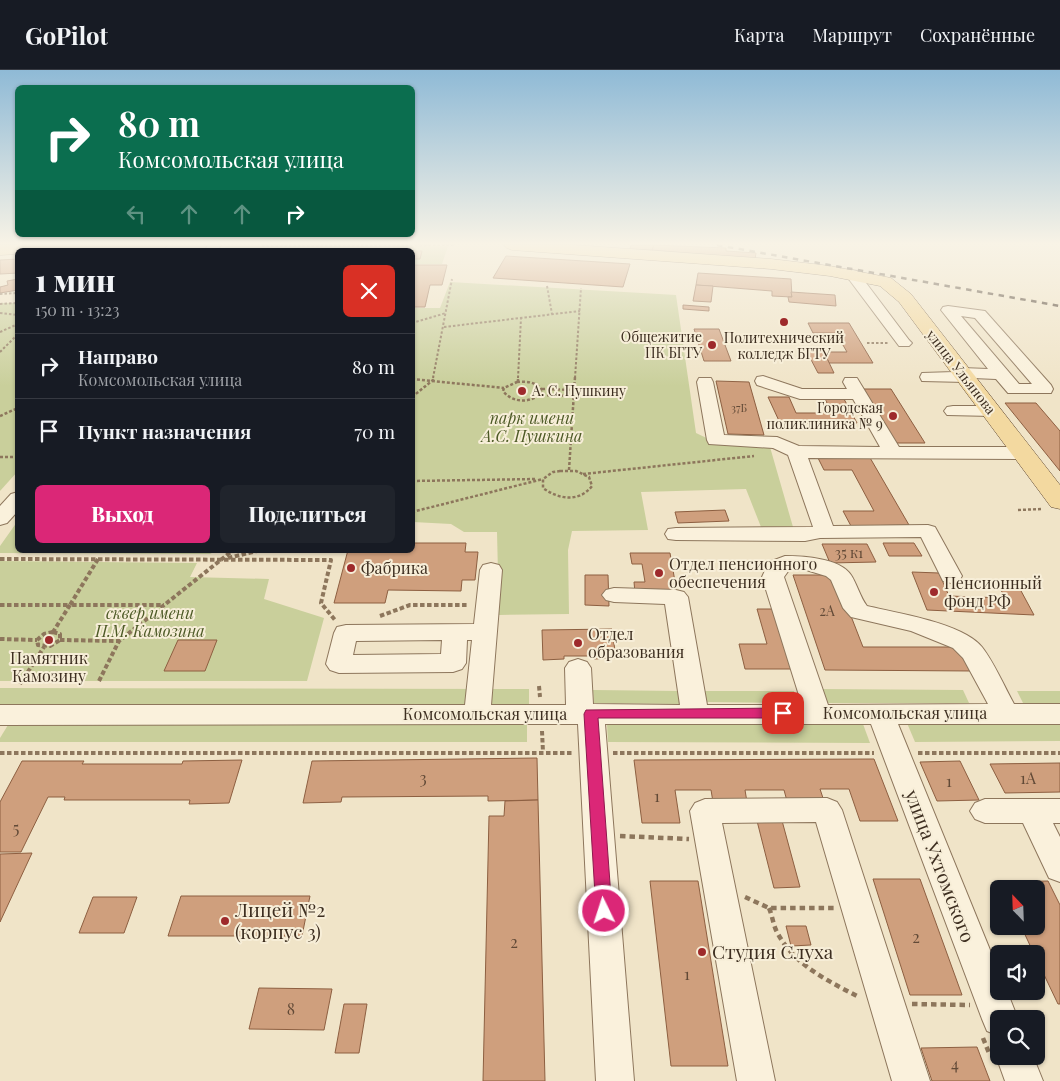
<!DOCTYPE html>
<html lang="ru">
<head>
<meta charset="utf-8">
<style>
  :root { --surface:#171b24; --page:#20242c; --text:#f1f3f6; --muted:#9ea1a6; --line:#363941; --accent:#db2777 }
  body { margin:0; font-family:"Playfair Display",serif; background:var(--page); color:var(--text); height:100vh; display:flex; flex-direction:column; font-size:19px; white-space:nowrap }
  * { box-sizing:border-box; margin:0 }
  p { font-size:16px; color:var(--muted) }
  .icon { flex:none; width:28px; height:28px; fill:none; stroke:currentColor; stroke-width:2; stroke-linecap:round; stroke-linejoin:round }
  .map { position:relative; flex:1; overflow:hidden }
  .panel { position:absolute; left:15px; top:178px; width:400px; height:305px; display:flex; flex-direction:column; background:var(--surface); border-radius:8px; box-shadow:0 1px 4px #0004 }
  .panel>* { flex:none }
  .guide { position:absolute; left:15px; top:15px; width:400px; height:152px; border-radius:8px; box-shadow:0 1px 4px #0004; background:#0b6e4f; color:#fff; overflow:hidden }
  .needle { width:32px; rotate:337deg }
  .buttons { position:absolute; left:990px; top:810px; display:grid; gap:10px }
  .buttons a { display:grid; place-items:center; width:55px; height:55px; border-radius:8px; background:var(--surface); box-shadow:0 1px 4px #0004; font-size:25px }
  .pin { position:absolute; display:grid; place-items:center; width:42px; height:42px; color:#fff; margin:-21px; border-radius:10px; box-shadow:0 2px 8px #0006 }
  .me { position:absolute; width:55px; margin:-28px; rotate:356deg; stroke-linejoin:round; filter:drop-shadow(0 0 4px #0008) }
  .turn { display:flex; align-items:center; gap:18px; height:105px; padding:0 20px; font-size:22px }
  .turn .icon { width:65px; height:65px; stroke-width:2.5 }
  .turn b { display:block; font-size:35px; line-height:42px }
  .lanes { display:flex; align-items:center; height:48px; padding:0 20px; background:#0003; justify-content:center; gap:25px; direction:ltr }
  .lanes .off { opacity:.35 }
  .round { display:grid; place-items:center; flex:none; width:52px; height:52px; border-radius:8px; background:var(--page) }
  .summary { display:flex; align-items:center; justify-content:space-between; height:85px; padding:0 20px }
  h1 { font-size:30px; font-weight:800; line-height:38px }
  .action { display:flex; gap:10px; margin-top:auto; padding:10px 20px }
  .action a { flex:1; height:58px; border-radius:8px; background:var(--accent); color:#fff; font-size:20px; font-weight:800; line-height:58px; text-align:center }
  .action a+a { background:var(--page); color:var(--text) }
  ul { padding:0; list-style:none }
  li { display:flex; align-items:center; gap:15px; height:65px; padding:0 20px; border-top:1px solid var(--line) }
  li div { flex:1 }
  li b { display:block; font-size:19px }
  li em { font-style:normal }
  header { display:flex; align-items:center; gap:30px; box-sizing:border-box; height:70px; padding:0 25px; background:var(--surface); border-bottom:1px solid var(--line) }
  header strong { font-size:24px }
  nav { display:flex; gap:28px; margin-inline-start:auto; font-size:18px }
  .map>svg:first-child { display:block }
</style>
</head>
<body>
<header>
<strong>GoPilot</strong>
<nav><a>Карта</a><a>Маршрут</a><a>Сохранённые</a></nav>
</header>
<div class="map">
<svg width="1060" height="1011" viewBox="0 0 1060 1011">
  <rect width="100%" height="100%" fill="#f0e4c8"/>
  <g fill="#c9cf9b">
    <path d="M324 175 377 177 376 180H223L226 176Z"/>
    <path d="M395 175 448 176 442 194H413L412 180H392Z"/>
    <path d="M450 212 676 225 696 363 717 373 770 377 793 457H761L746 419 641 422 648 460 572 461 568 480 569 544 499 545 497 462H464L451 454 413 452V238H440Z"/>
    <path d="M0 233H17L18 401 0 421Z"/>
    <path d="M17 452 18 480H217L210 484 0 483V476Z"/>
    <path d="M0 491 197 493 190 507 269 509 264 529 324 548 307 611H0Z"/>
    <path d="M0 618 529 619V635H0Z"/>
    <path d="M819 619 963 620 969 633H824Z"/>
    <path d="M593 620 678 621 680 634 594 633Z"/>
    <path d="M703 621H794L797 633 705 632Z"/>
    <path d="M1017 621H1060V633H1023Z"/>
    <path d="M1060 652V671L915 672 907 653Z"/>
    <path d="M607 654H863L870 673 608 672Z"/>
    <path d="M8 655H527V672H0V668Z"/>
  </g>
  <g fill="#cf9f7d" stroke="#8d5f41">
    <path d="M631 175H654L652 180 630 179Z"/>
    <path d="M654 175 726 178V181L756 183 755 189 652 180Z"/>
    <path d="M412 181H422L420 189H412Z"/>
    <path d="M506 186 630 194 623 217 493 208Z"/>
    <path d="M18 189V203L0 204V190Z"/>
    <path d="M412 195H447L442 215H430L425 237H412Z"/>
    <path d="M698 203 791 209 792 227 772 226V221L696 215Z"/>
    <path d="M18 209V220L0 223V217L8 215 7 211Z"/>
    <path d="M696 215 713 216 711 232 693 231Z"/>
    <path d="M791 222 835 225 836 236 789 232 788 227H792Z"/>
    <path d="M683 235 709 237V241L683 239Z"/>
    <path d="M808 253H849L873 293H829L824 282H847L836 263H813Z"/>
    <path d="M694 259H719L731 291H704Z"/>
    <path d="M807 282H824L834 303H818Z"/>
    <path d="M716 311 749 312 764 365 728 364Z"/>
    <path d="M863 319H891L925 373H895Z"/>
    <path d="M768 327H789L796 343H832L825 329H844L857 353H780Z"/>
    <path d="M1005 333H1036L1060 361V401Z"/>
    <path d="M817 386H869L909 455 851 456 843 441H874L852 400H824Z"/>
    <path d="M725 440 729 451 678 453 675 442Z"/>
    <path d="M412 473H466L465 482H478L475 510H462L461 521 388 520 385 533H334L348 480H412Z"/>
    <path d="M883 473H914L922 486H889Z"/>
    <path d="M822 474H867L876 492 830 493Z"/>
    <path d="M630 483H670L677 523H635L634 512H645L642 494H632Z"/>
    <path d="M912 502 939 503 949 526 1005 528 1000 518 1020 519 1034 545 927 540Z"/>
    <path d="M585 505H608L609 536 585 535Z"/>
    <path d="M793 505H835L863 577H961L973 601 825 600Z"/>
    <path d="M757 539H775L800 599H745L739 574H767Z"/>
    <path d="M612 559 616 588 594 589V586H564V589L543 590 542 560Z"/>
    <path d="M178 570H217L205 601H164Z"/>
    <path d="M537 688 538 730 488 731V726L342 727 341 732 303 733 312 691Z"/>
    <path d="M874 689 898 751H860L849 719H820L824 731H787L784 720H745L747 732H713L711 720H675L680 753H642L634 690Z"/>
    <path d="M242 690 229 733 189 734 190 730H64L65 727H48L21 782H0V732L22 691H84L82 694H182L183 691Z"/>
    <path d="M960 691 979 730 937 731 920 692Z"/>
    <path d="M1060 693V722L1005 723 990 694Z"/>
    <path d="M538 730 545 1011H483L489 746H504L505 731Z"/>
    <path d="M756 747H781L800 817 774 818Z"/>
    <path d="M32 783 0 852V784Z"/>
    <path d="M873 809H920L962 925H910Z"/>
    <path d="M650 811H698L728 996H671Z"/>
    <path d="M1048 811 1060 835V934H1058L1036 888V884H1034L1021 856H1036V819H1004L1001 812Z"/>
    <path d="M181 826H310L302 866H168Z"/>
    <path d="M93 827H137L124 863H79Z"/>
    <path d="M786 856H806L811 875 791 876Z"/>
    <path d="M259 918 332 919 324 960 249 959Z"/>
    <path d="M344 934H367L359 983H335Z"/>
    <path d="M977 977 990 1011H932L921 978Z"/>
  </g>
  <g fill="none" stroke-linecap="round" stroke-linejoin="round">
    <g stroke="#8d765c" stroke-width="2">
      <g id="minor">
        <path d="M208 175H221L218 180H205Z"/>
        <path d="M852 200 857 201 909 270 912 273 909 276H899L845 204Z"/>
        <path d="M948 236 985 241 1051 315 1053 319 1051 323H1008L996 309 973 308 966 312 922 311 920 307 922 303 954 302 962 298 988 299 941 240 943 237ZM961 246 975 248 1032 314H1019Z"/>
        <path d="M763 306 802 319H847L843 312 845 308H857L899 377H1021L1028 379 1030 383 1028 387 1021 389 808 388 833 456 928 455 935 457 962 506 959 511 951 513 943 511 921 467 820 468 805 471 676 470 668 469 665 464 668 459 676 458 813 457 788 385 773 378 709 374 707 370 697 312 699 308H711L713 312 724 365 777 367 799 376 880 377 853 329H800L757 315 755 311 757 307Z"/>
        <path d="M953 336H992L998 337 1001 341 998 345 992 346 947 345 944 341 947 337Z"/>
        <path d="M18 422V441L7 453 0 455V436L11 424Z"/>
        <path d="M785 486C803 486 840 488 851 505 857 514 860 527 867 536 896 543 963 553 982 577 995 594 1004 616 1014 634H1060V654H898L999 902V921H1007L1018 949H999V966L987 961 982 949 871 654H605L634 1011H596L578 654 0 655V635H465L472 570H467L466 593 462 599 453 602 339 603 330 600 326 594 334 563 337 557 346 555 474 554 480 500 483 495 491 493 499 495 502 500 491 635H566L565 598 569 592 578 589 587 592 591 598 593 634 680 635 665 534 614 532 606 530 602 525 606 520 614 518 676 520 684 522 688 527 707 635H802L762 507 769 492ZM789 500H806L826 506 831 510 843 538 851 547 911 561 953 578 963 588 988 634 828 635 784 507ZM442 570 441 584 353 585 356 571Z"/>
        <path d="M827 728 837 732 842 740 930 1011H892L816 752 722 753 775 1011H737L690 741 695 733 705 729Z"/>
        <path d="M985 729H1060V753H1053L1060 767V812L1049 808 1023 753H985L975 749 970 741 975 733Z"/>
        <path d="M999 978V986H1033L1043 1011H1005L996 986Z"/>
      </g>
    </g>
    <g stroke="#5b4430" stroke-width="1">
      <g id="major">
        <path d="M0 175H168L165 178 160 180H18V184L0 185Z"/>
        <path d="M504 175H574L771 189 830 196 891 208 911 224 1060 415V439L1051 437 899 232 880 216 830 206 771 199 512 180 507 178Z"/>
      </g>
    </g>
    <g stroke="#8d765c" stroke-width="2" stroke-dasharray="2.5 2" stroke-linecap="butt">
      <path d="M262 176 454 175"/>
      <path d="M547 216 552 244"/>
      <path d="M0 224 18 223"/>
      <path d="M0 234 18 233"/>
      <path d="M0 243 18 245"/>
      <path d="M412 253 446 243"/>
      <path d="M444 257 580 241"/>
      <path d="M0 262 18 254"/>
      <path d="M867 273H888"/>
      <path d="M0 282 18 264"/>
      <path d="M433 308 452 209"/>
      <path d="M518 308 521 248"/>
      <path d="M575 308 581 218"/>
    </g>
    <g stroke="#8d765c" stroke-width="2.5" stroke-dasharray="3 2" stroke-linecap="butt">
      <path d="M412 309 504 318"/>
      <path d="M517 312C527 311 538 312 543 322 532 333 513 334 503 321L504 318Z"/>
      <path d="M518 312V307"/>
      <path d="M542 319 574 320"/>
      <path d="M542 325 574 326"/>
      <path d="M412 327 433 310 434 307"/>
      <path d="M0 346 18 338"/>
      <path d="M0 387H18"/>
      <path d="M569 400 575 307"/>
      <path d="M560 401H576L589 407 592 416C579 433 558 429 543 418V409L553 402Z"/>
      <path d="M583 404 754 386"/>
      <path d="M412 411 537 409"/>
      <path d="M1018 440 1042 439"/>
      <path d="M412 442 543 409"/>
      <path d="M230 482 233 480"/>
      <path d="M252 482 260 480"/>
    </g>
    <g stroke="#8d765c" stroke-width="4" stroke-dasharray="4.5 2.5" stroke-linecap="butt">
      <path d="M228 488 257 481"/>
      <path d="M0 489 331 490 321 533 335 550"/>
      <path d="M98 489 70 535H164"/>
      <path d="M0 535H70L53 562"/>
      <path d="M380 546 410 535H469"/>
      <path d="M53 562 60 564V570L50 576 38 575 37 570 44 564Z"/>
      <path d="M0 569 37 570"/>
      <path d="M60 570 119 571"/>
      <path d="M99 611 119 571 232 481"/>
      <path d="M20 614 44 577"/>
      <path d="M539 616 540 627"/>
      <path d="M542 661 543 682"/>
      <path d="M0 683H572"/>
      <path d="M613 683H874"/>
      <path d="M918 683H1060"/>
    </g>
    <g stroke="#8d765c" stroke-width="4.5" stroke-dasharray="5.5 4" stroke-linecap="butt">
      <path d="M620 766 689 769"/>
      <path d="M745 827 769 838H834"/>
      <path d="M769 838C772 845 773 853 776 860 792 894 828 911 859 927"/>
      <path d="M912 934 970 935"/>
      <path d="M983 968 989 983"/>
    </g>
    <use href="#minor" fill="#faf1dc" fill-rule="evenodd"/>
    <use href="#major" fill="#f3d9a0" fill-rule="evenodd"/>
    <path stroke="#3d2e20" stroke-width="2.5" stroke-dasharray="5.5 5.5" stroke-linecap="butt" d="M717 175 1060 236"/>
  </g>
  <linearGradient id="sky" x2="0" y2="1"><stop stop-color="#8fbad6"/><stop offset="0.55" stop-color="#f8f3e6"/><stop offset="1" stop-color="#f8f3e6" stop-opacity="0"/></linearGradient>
  <rect width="1060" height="316" fill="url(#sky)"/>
  <path fill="#db2777" stroke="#8e194d" d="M783 638 788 640 790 643 788 647 783 648H598L612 841 610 846 604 849 598 846 596 841 584 644 586 640Z"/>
  <g fill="#9e2a2b" stroke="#f7eed8" stroke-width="2">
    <circle cx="784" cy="252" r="5"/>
    <circle cx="712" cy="275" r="5"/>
    <circle cx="522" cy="321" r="5"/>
    <circle cx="893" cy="346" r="5"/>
    <circle cx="351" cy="498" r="5"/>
    <circle cx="659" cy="503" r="5"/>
    <circle cx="934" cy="522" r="5"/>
    <circle cx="49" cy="570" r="5"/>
    <circle cx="578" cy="573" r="5"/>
    <circle cx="225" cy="851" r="5"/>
    <circle cx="702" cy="882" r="5"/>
  </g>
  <g text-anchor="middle" stroke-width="4" stroke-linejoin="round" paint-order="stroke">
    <g font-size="11" fill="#624a37">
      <text x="739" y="342">37Б</text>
    </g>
    <g font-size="14" fill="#3d2e20" stroke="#f7eed8" text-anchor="end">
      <text x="702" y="272">Общежитие<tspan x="702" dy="16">ПК БГТУ</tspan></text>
      <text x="784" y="273" text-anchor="middle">Политехнический<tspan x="784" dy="16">колледж БГТУ</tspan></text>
      <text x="532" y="326" text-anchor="start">А. С. Пушкину</text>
      <text x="883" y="343">Городская<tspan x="883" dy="16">поликлиника № 9</tspan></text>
    </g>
    <g font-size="14" fill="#3d2e20" stroke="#f7eed8">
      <text transform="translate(961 302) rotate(52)" y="5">улица Ульянова</text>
    </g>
    <g font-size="14" fill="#624a37">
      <text x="849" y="488">35 к1</text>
      <text x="827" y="546">2А</text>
    </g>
    <g font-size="16" font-style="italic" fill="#4d5a26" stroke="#f7eed8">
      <text x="532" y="354">парк имени<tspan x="532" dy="18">А.С. Пушкина</tspan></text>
      <text x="150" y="549">сквер имени<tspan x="150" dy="18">П.М. Камозина</tspan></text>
    </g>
    <g font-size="16" fill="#3d2e20" stroke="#f7eed8" text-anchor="start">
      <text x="669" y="500">Отдел пенсионного<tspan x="669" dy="18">обеспечения</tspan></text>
      <text x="361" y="504">Фабрика</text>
      <text x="944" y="519">Пенсионный<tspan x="944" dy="18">фонд РФ</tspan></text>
      <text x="588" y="570">Отдел<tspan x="588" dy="18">образования</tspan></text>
      <text x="49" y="594" text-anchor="middle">Памятник<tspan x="49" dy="18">Камозину</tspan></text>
    </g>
    <g font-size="16" fill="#3d2e20" stroke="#f7eed8">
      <text x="905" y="649">Комсомольская улица</text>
      <text x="485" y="650">Комсомольская улица</text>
    </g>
    <g font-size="16" fill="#624a37">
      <text x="423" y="714">3</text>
      <text x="1028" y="714">1А</text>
      <text x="949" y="717">1</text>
      <text x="657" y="732">1</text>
      <text x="16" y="764">5</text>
      <text x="916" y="873">2</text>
      <text x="514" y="878">2</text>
      <text x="687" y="910">1</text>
      <text x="291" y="945">8</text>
      <text x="955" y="1000">4</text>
    </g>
    <g font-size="19" fill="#3d2e20" stroke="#f7eed8">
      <text transform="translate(940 796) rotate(69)" y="7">улица Ухтомского</text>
    </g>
    <g font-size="19" fill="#3d2e20" stroke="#f7eed8" text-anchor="start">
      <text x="235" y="847">Лицей №2<tspan x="235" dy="22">(корпус 3)</tspan></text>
      <text x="712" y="889">Студия Слуха</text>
    </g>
  </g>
</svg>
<div class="buttons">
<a><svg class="needle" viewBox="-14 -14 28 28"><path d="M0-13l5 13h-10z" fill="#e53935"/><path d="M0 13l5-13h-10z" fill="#9ea1a6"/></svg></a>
<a><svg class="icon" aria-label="sound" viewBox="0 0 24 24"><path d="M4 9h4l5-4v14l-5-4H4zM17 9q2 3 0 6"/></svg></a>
<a><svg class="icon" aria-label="search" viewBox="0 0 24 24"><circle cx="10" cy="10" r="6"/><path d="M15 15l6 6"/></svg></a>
</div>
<div class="pin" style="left:783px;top:643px;background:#d93025"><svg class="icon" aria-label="arrive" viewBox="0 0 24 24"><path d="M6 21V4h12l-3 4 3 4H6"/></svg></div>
<svg class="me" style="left:604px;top:841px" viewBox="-20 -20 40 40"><circle r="17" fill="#db2777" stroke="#fff" stroke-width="3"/><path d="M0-11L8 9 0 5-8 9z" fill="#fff"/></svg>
<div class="guide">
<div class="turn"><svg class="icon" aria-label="right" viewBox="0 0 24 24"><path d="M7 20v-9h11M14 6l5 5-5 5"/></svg><div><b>80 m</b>Комсомольская улица</div></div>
<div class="lanes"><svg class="icon off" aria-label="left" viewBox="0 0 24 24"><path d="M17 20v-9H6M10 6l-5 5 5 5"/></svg><svg class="icon off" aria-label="ahead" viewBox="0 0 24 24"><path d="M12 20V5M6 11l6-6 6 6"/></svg><svg class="icon off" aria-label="ahead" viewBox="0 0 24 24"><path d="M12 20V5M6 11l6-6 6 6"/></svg><svg class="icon" aria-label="right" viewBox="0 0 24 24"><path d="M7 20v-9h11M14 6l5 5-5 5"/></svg></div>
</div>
<section class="panel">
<div class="summary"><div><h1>1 мин</h1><p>150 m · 13:23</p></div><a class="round" style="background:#d93025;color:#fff"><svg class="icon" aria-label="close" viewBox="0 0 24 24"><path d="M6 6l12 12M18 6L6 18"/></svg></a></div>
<ul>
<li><svg class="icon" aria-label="right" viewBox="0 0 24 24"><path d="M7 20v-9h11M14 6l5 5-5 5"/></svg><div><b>Направо</b><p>Комсомольская улица</p></div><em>80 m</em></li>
<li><svg class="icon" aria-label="arrive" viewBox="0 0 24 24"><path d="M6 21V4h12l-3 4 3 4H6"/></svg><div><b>Пункт назначения</b></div><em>70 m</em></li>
</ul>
<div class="action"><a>Выход</a><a>Поделиться</a></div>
</section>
</div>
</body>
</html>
